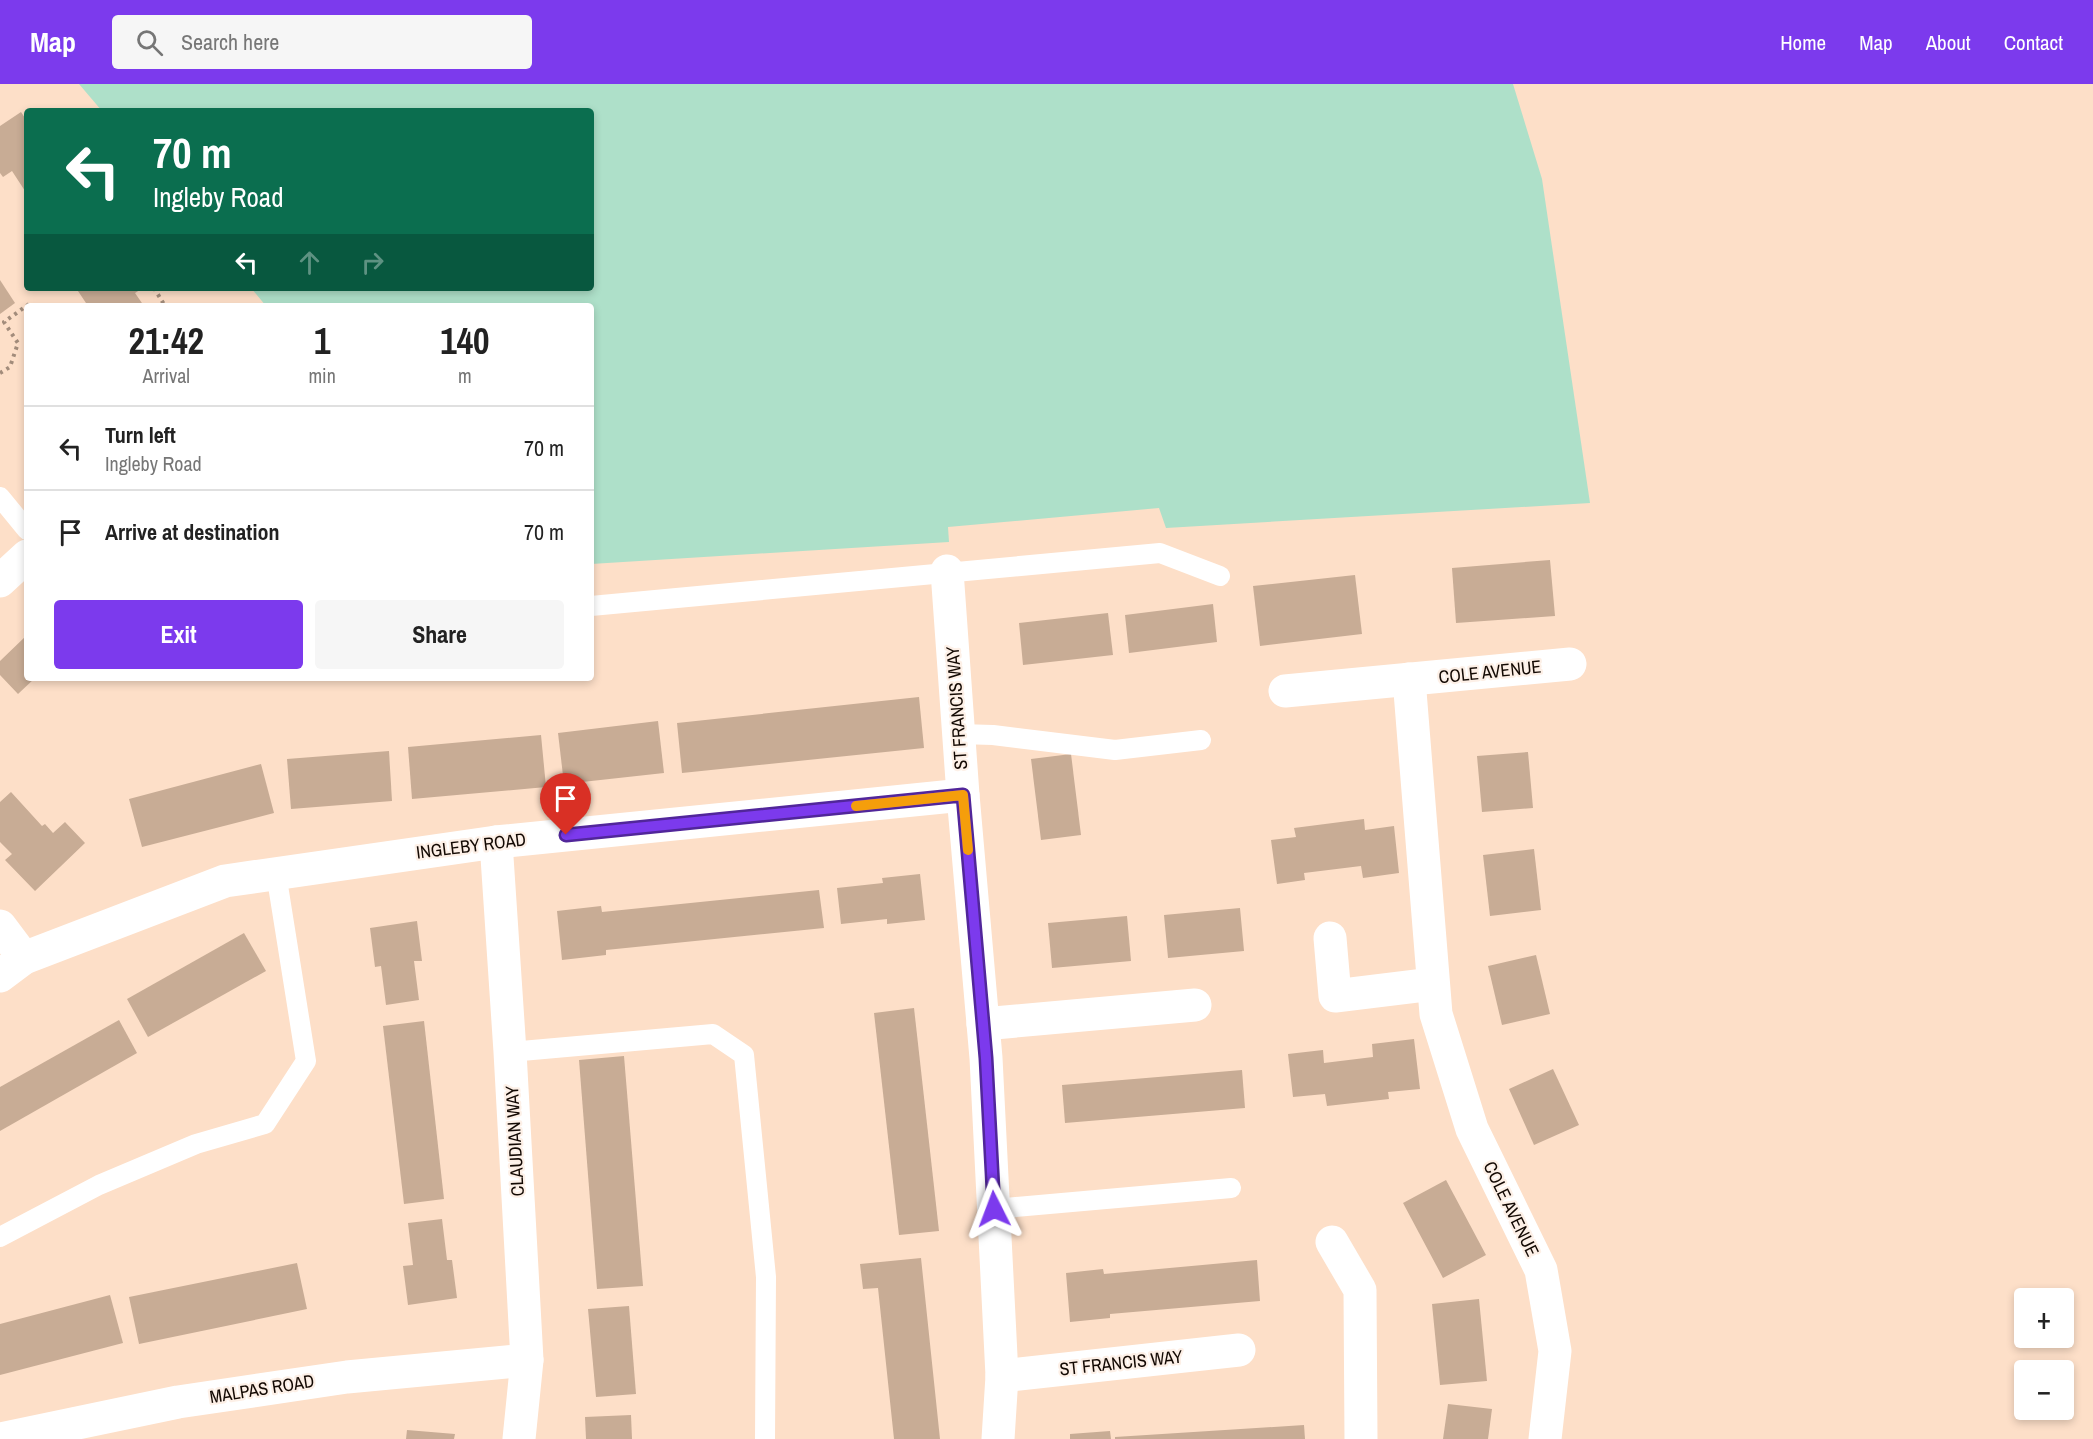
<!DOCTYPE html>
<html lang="en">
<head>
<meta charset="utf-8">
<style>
  :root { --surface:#fff; --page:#f6f6f6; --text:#222; --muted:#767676; --line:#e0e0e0; --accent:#7c3aed }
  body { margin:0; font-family:"Archivo Narrow",sans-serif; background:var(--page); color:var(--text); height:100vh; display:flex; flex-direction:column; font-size:22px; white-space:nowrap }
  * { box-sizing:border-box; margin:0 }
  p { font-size:20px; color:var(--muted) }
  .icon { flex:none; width:33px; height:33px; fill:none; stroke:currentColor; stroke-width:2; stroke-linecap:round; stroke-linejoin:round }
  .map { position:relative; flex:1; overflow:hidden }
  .panel { position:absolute; left:24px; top:219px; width:570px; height:378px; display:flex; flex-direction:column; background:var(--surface); border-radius:6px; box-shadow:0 3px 9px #0003 }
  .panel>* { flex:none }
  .top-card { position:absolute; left:24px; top:24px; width:570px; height:183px; border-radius:6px; box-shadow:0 3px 9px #0003; background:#0b6e4f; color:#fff; overflow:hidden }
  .tools { position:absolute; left:2014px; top:1204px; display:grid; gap:12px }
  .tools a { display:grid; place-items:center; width:60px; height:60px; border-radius:6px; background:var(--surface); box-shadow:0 3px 9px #0003; font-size:30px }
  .pin { position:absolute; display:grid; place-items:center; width:51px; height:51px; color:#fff; margin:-62px -26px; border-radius:50% 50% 50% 0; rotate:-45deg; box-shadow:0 0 6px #0007 }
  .pin .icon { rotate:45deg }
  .me { position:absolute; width:66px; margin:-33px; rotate:357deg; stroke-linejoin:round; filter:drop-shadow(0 0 4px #0008) }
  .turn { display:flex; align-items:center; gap:21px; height:126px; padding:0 30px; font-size:27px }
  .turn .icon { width:78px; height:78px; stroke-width:2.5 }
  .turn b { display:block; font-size:42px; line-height:51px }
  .lanes { display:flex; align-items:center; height:57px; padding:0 30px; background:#0003; justify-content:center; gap:30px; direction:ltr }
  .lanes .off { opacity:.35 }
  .eta { display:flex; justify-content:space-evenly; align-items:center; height:102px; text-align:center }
  .eta b { font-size:36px; font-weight:700; line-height:42px }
  .primary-button { display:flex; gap:12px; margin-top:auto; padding:12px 30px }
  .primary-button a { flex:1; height:69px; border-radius:6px; background:var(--accent); color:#fff; font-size:24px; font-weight:700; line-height:69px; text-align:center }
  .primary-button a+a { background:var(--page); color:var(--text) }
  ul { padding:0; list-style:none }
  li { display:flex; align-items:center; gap:18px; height:84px; padding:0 30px; border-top:2px solid var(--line) }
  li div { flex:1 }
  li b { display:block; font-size:22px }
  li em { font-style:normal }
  header { display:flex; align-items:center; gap:36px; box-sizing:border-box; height:84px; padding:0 30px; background:var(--accent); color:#fff }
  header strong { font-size:28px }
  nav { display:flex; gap:33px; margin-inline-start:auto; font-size:21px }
  .search { width:420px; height:54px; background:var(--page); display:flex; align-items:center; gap:15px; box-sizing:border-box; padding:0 21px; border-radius:6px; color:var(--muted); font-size:22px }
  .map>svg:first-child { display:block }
</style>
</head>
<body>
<header>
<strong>Map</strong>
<div class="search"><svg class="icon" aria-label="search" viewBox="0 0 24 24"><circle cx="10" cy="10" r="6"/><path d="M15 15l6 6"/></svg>Search here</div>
<nav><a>Home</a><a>Map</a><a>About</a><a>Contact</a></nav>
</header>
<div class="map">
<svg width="2093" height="1355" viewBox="0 0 2093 1355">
  <rect width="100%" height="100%" fill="#fddfc8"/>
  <path fill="#aee0c9" d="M79 0H1513L1542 95 1590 419 1166 444 1159 424 948 443 949 458 591 480V222H266L251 204H591V27H102Z"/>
  <g fill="#c8ac95">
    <path d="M21 28 27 37V110L12 87 3 93 0 89V42Z"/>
    <path d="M0 196 15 219 0 230Z"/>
    <path d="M76 204H143L135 209 144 222H88Z"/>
    <path d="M1550 476 1555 532 1456 539 1452 484Z"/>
    <path d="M1355 491 1362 550 1260 562 1253 502Z"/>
    <path d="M1213 520 1217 558 1129 569 1125 531Z"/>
    <path d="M1108 529 1113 571 1023 581 1019 539Z"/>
    <path d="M27 551V594H35L18 610 0 591V577Z"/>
    <path d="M919 613 924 664 682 689 677 639Z"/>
    <path d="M658 637 664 689 564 700 558 649Z"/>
    <path d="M541 651 546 703 412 715 408 663Z"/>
    <path d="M389 667 392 717 291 725 287 675Z"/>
    <path d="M1528 668 1533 724 1482 728 1477 672Z"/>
    <path d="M1071 670 1081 751 1041 756 1031 675Z"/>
    <path d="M261 680 274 729 142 763 129 715Z"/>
    <path d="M11 708 42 742 45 740 53 749 65 738 85 759 35 807 5 776 12 770 0 758V718Z"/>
    <path d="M1364 735 1365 746 1394 742 1399 789 1363 794 1361 782 1304 789 1305 796 1277 800 1271 756 1296 753 1294 744Z"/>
    <path d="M1534 765 1541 826 1490 832 1483 771Z"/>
    <path d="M920 790 925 836 887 840V835L841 840 837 804 883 799 882 794Z"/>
    <path d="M819 806 824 844 606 866V871L562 876 557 827 601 822 602 828Z"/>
    <path d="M1240 824 1244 867 1168 874 1164 831Z"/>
    <path d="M1127 832 1131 877 1052 884 1048 839Z"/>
    <path d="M417 837 422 877H414L419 916 386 921 381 882 375 883 370 844Z"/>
    <path d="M244 849 266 887 148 953 127 915Z"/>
    <path d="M1536 871 1550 930 1502 941 1488 882Z"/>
    <path d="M914 924 939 1147 899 1151 874 929Z"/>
    <path d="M119 936 137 969 0 1047V1003Z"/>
    <path d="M424 937 444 1115 404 1120 383 942Z"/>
    <path d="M1414 955 1420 1005 1388 1008 1389 1015 1327 1022 1325 1010 1293 1013 1288 970 1323 966 1324 979 1373 973 1372 960Z"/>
    <path d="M624 972 643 1202 597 1205 579 976Z"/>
    <path d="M1553 985 1579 1041 1534 1061 1509 1005Z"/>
    <path d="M1242 986 1245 1024 1065 1039 1062 1001Z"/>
    <path d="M1446 1096 1486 1171 1443 1194 1403 1119Z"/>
    <path d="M442 1135 447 1176H452L457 1214 408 1221 403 1182 413 1181 408 1139Z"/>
    <path d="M921 1174 940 1355H894L878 1204 863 1205 860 1180Z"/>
    <path d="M1257 1176 1260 1217 1110 1230V1234L1070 1238 1066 1189 1103 1185 1104 1190Z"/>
    <path d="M297 1179 307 1225 139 1260 129 1213Z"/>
    <path d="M110 1211 123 1259 0 1291V1240Z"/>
    <path d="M1479 1215 1487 1297 1440 1301 1432 1220Z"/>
    <path d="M629 1222 636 1310 596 1313 588 1225Z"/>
    <path d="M1448 1320 1492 1325 1488 1355H1443Z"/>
    <path d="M631 1331 632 1355H586L585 1333Z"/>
    <path d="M1304 1341 1305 1355H1115V1353Z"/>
    <path d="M407 1346 455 1350 454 1355H406Z"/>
    <path d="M1110 1347 1111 1355H1070V1350Z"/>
  </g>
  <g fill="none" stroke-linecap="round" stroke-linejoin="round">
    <g stroke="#a28c7b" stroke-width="4" stroke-dasharray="3 4.5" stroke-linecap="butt">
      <path d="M154 204 165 222"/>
      <path d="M0 289 10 283 18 259 4 238 32 218"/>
    </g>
    <g stroke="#fff" stroke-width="20">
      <path d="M0 413 27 446"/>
      <path d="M591 522 1160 469 1220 492"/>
      <path d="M959 650 993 651 1115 666 1201 656"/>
      <path d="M510 968 713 950 744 971 766 1193 765 1355"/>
      <path d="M994 1125 1231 1104"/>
      <path d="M0 1153 99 1101 196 1060 265 1040 306 977 276 789"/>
    </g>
    <g stroke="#fff" stroke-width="33">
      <path d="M947 487 963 711 986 974 1002 1292 998 1355"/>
      <path d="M0 497 27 472"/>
      <path d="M1409 595 1436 930 1472 1045 1541 1186 1555 1267 1545 1355"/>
      <path d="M1285 607 1570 580"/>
      <path d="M496 758 510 968 527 1276 519 1355"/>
      <path d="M0 842 24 874"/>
      <path d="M1330 854 1335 912 1433 900"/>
      <path d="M0 892 24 874 225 797 496 758 963 711"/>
      <path d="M983 940 1195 921"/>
      <path d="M1332 1158 1360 1206 1361 1355"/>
      <path d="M1002 1292 1239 1266"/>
      <path d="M1 1355 178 1318 347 1293 527 1276"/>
    </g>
  </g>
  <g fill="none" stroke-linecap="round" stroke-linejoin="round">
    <g stroke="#51269a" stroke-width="15">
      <path id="route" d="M566 751 963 711 986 974 994 1125"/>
    </g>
    <use href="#route" stroke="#7c3aed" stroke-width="10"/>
    <path stroke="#f59e0b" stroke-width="10" d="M856 722 963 711 968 766"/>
  </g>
  <g text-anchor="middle" stroke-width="4.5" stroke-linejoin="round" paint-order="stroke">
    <g font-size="18" fill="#130903" stroke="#fdf0e7">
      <text transform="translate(1490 588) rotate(-6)" y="6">COLE AVENUE</text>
      <text transform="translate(957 624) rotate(-94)" y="6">ST FRANCIS WAY</text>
      <text transform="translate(471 762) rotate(-7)" y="6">INGLEBY ROAD</text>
      <text transform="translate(515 1057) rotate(-93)" y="6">CLAUDIAN WAY</text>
      <text transform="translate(1511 1125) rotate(64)" y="6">COLE AVENUE</text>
      <text transform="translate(1121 1279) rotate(-6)" y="6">ST FRANCIS WAY</text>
      <text transform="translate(262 1305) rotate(-9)" y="6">MALPAS ROAD</text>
    </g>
  </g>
</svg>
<div class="tools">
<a>+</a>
<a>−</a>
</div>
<div class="pin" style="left:566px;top:751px;background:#d93025"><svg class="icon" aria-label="arrive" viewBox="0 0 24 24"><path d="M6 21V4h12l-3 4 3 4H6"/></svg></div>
<svg class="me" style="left:994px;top:1125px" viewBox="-20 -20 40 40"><path d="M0-17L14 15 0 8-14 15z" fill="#7c3aed" stroke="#fff" stroke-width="4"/></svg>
<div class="top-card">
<div class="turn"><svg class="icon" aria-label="left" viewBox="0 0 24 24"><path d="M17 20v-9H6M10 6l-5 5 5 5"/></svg><div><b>70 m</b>Ingleby Road</div></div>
<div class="lanes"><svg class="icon" aria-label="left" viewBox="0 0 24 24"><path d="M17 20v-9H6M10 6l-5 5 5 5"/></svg><svg class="icon off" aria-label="ahead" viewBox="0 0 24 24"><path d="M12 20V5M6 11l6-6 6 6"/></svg><svg class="icon off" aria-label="right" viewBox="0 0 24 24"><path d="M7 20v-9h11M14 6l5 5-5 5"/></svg></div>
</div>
<section class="panel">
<div class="eta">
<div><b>21:42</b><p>Arrival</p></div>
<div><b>1</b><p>min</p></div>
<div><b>140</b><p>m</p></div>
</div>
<ul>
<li><svg class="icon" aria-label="left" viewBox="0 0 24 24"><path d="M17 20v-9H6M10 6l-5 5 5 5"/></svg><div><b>Turn left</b><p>Ingleby Road</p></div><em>70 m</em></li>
<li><svg class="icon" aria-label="arrive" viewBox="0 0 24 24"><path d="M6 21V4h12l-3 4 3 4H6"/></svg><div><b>Arrive at destination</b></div><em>70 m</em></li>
</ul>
<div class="primary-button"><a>Exit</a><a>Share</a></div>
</section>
</div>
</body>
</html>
